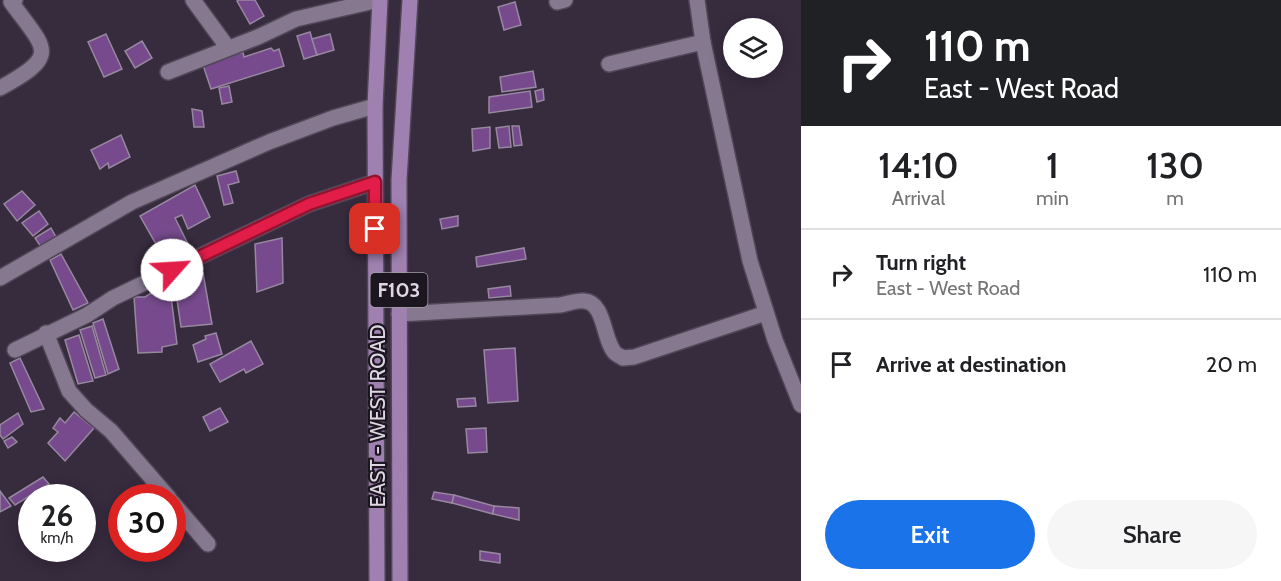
<!DOCTYPE html>
<html lang="en">
<head>
<meta charset="utf-8">
<style>
  :root { --surface:#fff; --page:#f6f6f6; --text:#202124; --muted:#757577; --line:#e0e0e0; --accent:#1a73e8 }
  body { margin:0; font-family:Cabin,sans-serif; background:var(--page); color:var(--text); height:100vh; display:flex; flex-direction:column; font-size:22px; white-space:nowrap }
  * { box-sizing:border-box; margin:0 }
  p { font-size:20px; color:var(--muted) }
  .icon { flex:none; width:33px; height:33px; fill:none; stroke:currentColor; stroke-width:2; stroke-linecap:round; stroke-linejoin:round }
  .map { position:relative; flex:1; overflow:hidden }
  .panel { display:flex; flex-direction:column; background:var(--surface); width:480px }
  .panel>* { flex:none }
  .hud { background:#202124; color:#fff; overflow:hidden }
  .fabs { position:absolute; left:723px; top:18px; display:grid; gap:12px }
  .fabs a { display:grid; place-items:center; width:60px; height:60px; border-radius:50%; background:var(--surface); box-shadow:0 3px 15px #0003; font-size:30px }
  .speed { position:absolute; left:18px; top:484px; display:flex; gap:12px; font-size:30px; font-weight:700; text-align:center }
  .speed>* { display:grid; place-content:center; width:78px; height:78px; border-radius:50%; background:var(--surface); box-shadow:0 3px 15px #0003; line-height:1 }
  .speed small { font-size:15px; font-weight:400 }
  .speed .limit { border:9px solid #d22; background:#fff; color:#111 }
  .pin { position:absolute; display:grid; place-items:center; width:51px; height:51px; color:#fff; margin:-26px; border-radius:12px; box-shadow:0 3px 9px #0006 }
  .me { position:absolute; width:66px; margin:-33px; rotate:64deg; stroke-linejoin:round; filter:drop-shadow(0 0 4px #0008) }
  .turn { display:flex; align-items:center; gap:21px; height:126px; padding:0 24px; font-size:27px }
  .turn .icon { width:78px; height:78px; stroke-width:2.5 }
  .turn b { display:block; font-size:42px; line-height:51px }
  .eta { display:flex; justify-content:space-evenly; align-items:center; height:102px; text-align:center }
  .eta b { font-size:36px; font-weight:600; line-height:42px }
  .primary-button { display:flex; gap:12px; margin-top:auto; padding:12px 24px }
  .primary-button a { flex:1; height:69px; border-radius:36px; background:var(--accent); color:#fff; font-size:24px; font-weight:600; line-height:69px; text-align:center }
  .primary-button a+a { background:var(--page); color:var(--text) }
  ul { padding:0; list-style:none }
  li { display:flex; align-items:center; gap:18px; height:90px; padding:0 24px; border-top:2px solid var(--line) }
  li div { flex:1 }
  li b { display:block; font-size:22px }
  li em { font-style:normal }
  main { display:flex; flex:1; min-height:0 }
  .map>svg:first-child { display:block }
</style>
</head>
<body>
<main>
<div class="map">
<svg width="801" height="581" viewBox="0 0 801 581">
  <rect width="100%" height="100%" fill="#372b3e"/>
  <g fill="#764a8d" stroke="#9788a0" stroke-width="1.5">
    <path d="M239 0H255L264 16 250 24 237 1Z"/>
    <path d="M515 2 521 25 504 30 498 7Z"/>
    <path d="M310 32 317 55 304 59 297 36Z"/>
    <path d="M106 34 122 69 104 77 88 42Z"/>
    <path d="M330 34 334 50 317 55 312 39Z"/>
    <path d="M142 41 152 58 135 68 125 51Z"/>
    <path d="M271 48 274 51 279 49 284 66 211 89 203 65 243 52 244 57Z"/>
    <path d="M533 71 536 87 502 92 500 77Z"/>
    <path d="M229 86 232 102 222 104 219 88Z"/>
    <path d="M543 89 544 100 537 102 535 91Z"/>
    <path d="M530 91 532 107 489 113V97Z"/>
    <path d="M192 109 202 111 204 127H194Z"/>
    <path d="M509 126 511 147 499 148 496 128Z"/>
    <path d="M512 126H519L522 145 514 146Z"/>
    <path d="M490 127V148L473 151 472 129Z"/>
    <path d="M121 135 130 157 109 168 108 163 100 169 91 150Z"/>
    <path d="M236 171 239 182 228 185 233 203 224 205 217 176Z"/>
    <path d="M195 185 210 217 188 229 182 215 175 218 189 246 165 260 140 216Z"/>
    <path d="M22 191 35 205 17 221 4 204Z"/>
    <path d="M39 211 48 224 33 236 22 223Z"/>
    <path d="M458 216V226L442 229 440 219Z"/>
    <path d="M51 228 56 237 41 247 35 238Z"/>
    <path d="M282 238 283 283 257 292 255 244Z"/>
    <path d="M524 248 526 259 477 267 476 257Z"/>
    <path d="M61 254 88 303 73 310 50 260Z"/>
    <path d="M203 273 212 324 181 327 174 279Z"/>
    <path d="M510 286 511 296 489 298 488 289Z"/>
    <path d="M170 288 177 344 162 347V352L138 353 134 297H145L156 290Z"/>
    <path d="M103 319 119 369 108 374 93 323Z"/>
    <path d="M92 326 106 375 95 378 80 330Z"/>
    <path d="M216 333 222 354 198 362 193 345 206 339 205 336Z"/>
    <path d="M79 335 93 381 78 384 65 340Z"/>
    <path d="M251 341 263 364 246 373 244 369 220 382 210 364Z"/>
    <path d="M515 348 518 401 488 403 484 350Z"/>
    <path d="M20 358 44 409 31 412 10 363Z"/>
    <path d="M475 398 476 406 458 407 457 399Z"/>
    <path d="M220 408 228 422 210 431 203 417Z"/>
    <path d="M74 412 94 428 65 461 48 443 58 432 53 428 60 418 65 423Z"/>
    <path d="M18 413 23 424 3 439 0 435V425Z"/>
    <path d="M486 428 487 452 468 453 466 429Z"/>
    <path d="M12 437 17 442 8 448 4 441Z"/>
    <path d="M43 477 49 484 15 505 9 498Z"/>
    <path d="M0 491 11 506 0 512Z"/>
    <path d="M434 492 454 495 452 503 432 499Z"/>
    <path d="M454 495 494 506 493 514 452 503Z"/>
    <path d="M494 506 519 508V520L493 514Z"/>
    <path d="M122 507V533L109 520Z"/>
    <path d="M480 551 500 554V563L480 560Z"/>
  </g>
  <g fill="none" stroke-linecap="round" stroke-linejoin="round">
    <g stroke="#504656" stroke-width="18">
      <g id="minor">
        <path d="M193 0 228 48"/>
        <path d="M697 0 703 42 750 261 775 340 801 405"/>
        <path d="M557 2 565 0"/>
        <path d="M609 64 703 42"/>
        <path d="M168 72 258 37 296 19 379 0"/>
        <path d="M0 88C61 55 46 50 11 2L15 0"/>
        <path d="M0 278 132 202 269 142 333 118 375 106"/>
        <path d="M399 314 560 305C567 304 576 300 584 301 605 302 603 340 615 353 617 355 620 356 623 358L634 357 766 313"/>
        <path d="M46 333 69 391 86 410 111 431 169 498"/>
        <path d="M15 350 87 315 113 298 309 204 375 182"/>
        <path d="M172 502 208 544"/>
      </g>
    </g>
    <g stroke="#504656" stroke-width="18">
      <g id="major">
        <path d="M377 581 375 106 380 0"/>
        <path d="M400 581 399 180 410 0"/>
      </g>
    </g>
    <use href="#minor" stroke="#86788f" stroke-width="15"/>
    <use href="#major" stroke="#9f80b1" stroke-width="15"/>
  </g>
  <g fill="none" stroke-linecap="round" stroke-linejoin="round">
    <g stroke="#92132f" stroke-width="15">
      <path id="route" d="M172 270 309 204 375 182V229"/>
    </g>
    <use href="#route" stroke="#e11d48" stroke-width="10"/>
  </g>
  <g text-anchor="middle" stroke-width="4.5" stroke-linejoin="round" paint-order="stroke">
    <rect fill="#1b161f" stroke="#a49da8" stroke-width="1.5" x="370.5" y="273" width="57" height="34" rx="4.5"/>
    <g font-size="20" font-weight="bold" fill="#ded7e3">
      <text x="399" y="297">F103</text>
    </g>
    <g font-size="21" fill="#ded7e3" stroke="#1b161f">
      <text transform="translate(378 416) rotate(-90)" y="7">EAST - WEST ROAD</text>
    </g>
  </g>
</svg>
<div class="fabs">
<a><svg class="icon" aria-label="layers" viewBox="0 0 24 24"><path d="M12 4l9 5-9 5-9-5zM3 14l9 5 9-5"/></svg></a>
</div>
<div class="speed"><div>26<small>km/h</small></div><div class="limit">30</div></div>
<div class="pin" style="left:375px;top:229px;background:#d93025"><svg class="icon" aria-label="arrive" viewBox="0 0 24 24"><path d="M6 21V4h12l-3 4 3 4H6"/></svg></div>
<svg class="me" style="left:172px;top:270px" viewBox="-20 -20 40 40"><circle r="19" fill="#fff"/><path d="M0-13L10 11 0 6-10 11z" fill="#e11d48"/></svg>
</div>
<section class="panel">
<div class="hud">
<div class="turn"><svg class="icon" aria-label="right" viewBox="0 0 24 24"><path d="M7 20v-9h11M14 6l5 5-5 5"/></svg><div><b>110 m</b>East - West Road</div></div>
</div>
<div class="eta">
<div><b>14:10</b><p>Arrival</p></div>
<div><b>1</b><p>min</p></div>
<div><b>130</b><p>m</p></div>
</div>
<ul>
<li><svg class="icon" aria-label="right" viewBox="0 0 24 24"><path d="M7 20v-9h11M14 6l5 5-5 5"/></svg><div><b>Turn right</b><p>East - West Road</p></div><em>110 m</em></li>
<li><svg class="icon" aria-label="arrive" viewBox="0 0 24 24"><path d="M6 21V4h12l-3 4 3 4H6"/></svg><div><b>Arrive at destination</b></div><em>20 m</em></li>
</ul>
<div class="primary-button"><a>Exit</a><a>Share</a></div>
</section>
</main>
</body>
</html>
